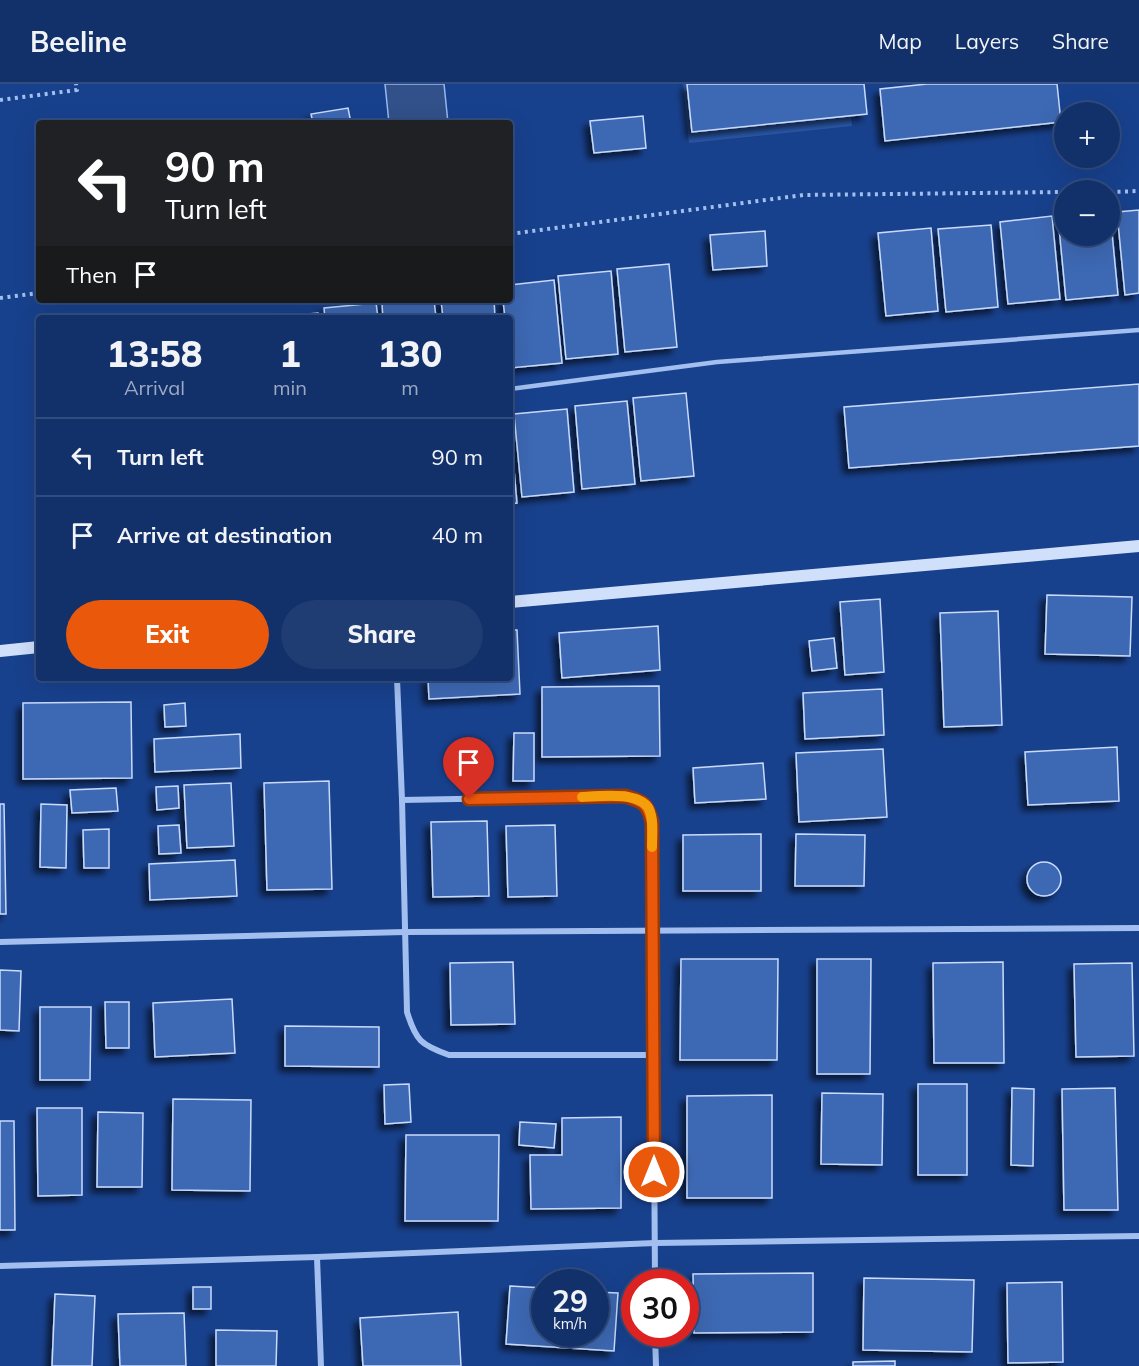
<!DOCTYPE html>
<html lang="en">
<head>
<meta charset="utf-8">
<style>
  :root { --surface:#12316a; --page:#1f3d72; --text:#f1f3f6; --muted:#9ca9c1; --line:#314c7e; --accent:#ea580c }
  body { margin:0; font-family:Mulish,sans-serif; background:var(--page); color:var(--text); height:100vh; display:flex; flex-direction:column; font-size:22px; white-space:nowrap }
  * { box-sizing:border-box; margin:0 }
  p { font-size:20px; color:var(--muted) }
  .icon { flex:none; width:33px; height:33px; fill:none; stroke:currentColor; stroke-width:2; stroke-linecap:round; stroke-linejoin:round }
  .map { position:relative; flex:1; overflow:hidden }
  .panel { position:absolute; left:36px; top:231px; width:477px; height:366px; display:flex; flex-direction:column; background:var(--surface); border-radius:6px; box-shadow:0 6px 24px #0002,0 0 0 2px var(--line) }
  .panel>* { flex:none }
  .top-card { position:absolute; left:36px; top:36px; width:477px; height:183px; border-radius:6px; box-shadow:0 6px 24px #0002,0 0 0 2px var(--line); background:#202124; color:#fff; overflow:hidden }
  .tools { position:absolute; left:1054px; top:18px; display:grid; gap:12px }
  .tools a { display:grid; place-items:center; width:66px; height:66px; border-radius:50%; background:var(--surface); box-shadow:0 6px 24px #0002,0 0 0 2px var(--line); font-size:30px }
  .speed { position:absolute; left:531px; top:1185px; display:flex; gap:12px; font-size:30px; font-weight:700; text-align:center }
  .speed>* { display:grid; place-content:center; width:78px; height:78px; border-radius:50%; background:var(--surface); box-shadow:0 6px 24px #0002,0 0 0 2px var(--line); line-height:1 }
  .speed small { font-size:15px; font-weight:400 }
  .speed .limit { border:9px solid #d22; background:#fff; color:#111 }
  .pin { position:absolute; display:grid; place-items:center; width:51px; height:51px; color:#fff; margin:-62px -26px; border-radius:50% 50% 50% 0; rotate:-45deg; box-shadow:0 0 6px #0007 }
  .pin .icon { rotate:45deg }
  .me { position:absolute; width:66px; margin:-33px; rotate:0deg; stroke-linejoin:round; filter:drop-shadow(0 0 4px #0008) }
  .turn { display:flex; align-items:center; gap:21px; height:126px; padding:0 30px; font-size:27px }
  .turn .icon { width:78px; height:78px; stroke-width:2.5 }
  .turn b { display:block; font-size:42px; line-height:51px }
  .then { display:flex; align-items:center; height:57px; padding:0 30px; background:#0003; gap:12px; font-size:22px }
  .eta { display:flex; justify-content:space-evenly; align-items:center; height:102px; text-align:center }
  .eta b { font-size:36px; font-weight:800; line-height:42px }
  .primary-button { display:flex; gap:12px; margin-top:auto; padding:12px 30px }
  .primary-button a { flex:1; height:69px; border-radius:36px; background:var(--accent); color:#fff; font-size:24px; font-weight:800; line-height:69px; text-align:center }
  .primary-button a+a { background:var(--page); color:var(--text) }
  ul { padding:0; list-style:none }
  li { display:flex; align-items:center; gap:18px; height:78px; padding:0 30px; border-top:2px solid var(--line) }
  li div { flex:1 }
  li b { display:block; font-size:22px }
  li em { font-style:normal }
  header { display:flex; align-items:center; gap:36px; box-sizing:border-box; height:84px; padding:0 30px; background:var(--surface); border-bottom:2px solid var(--line) }
  header strong { font-size:28px }
  nav { display:flex; gap:33px; margin-inline-start:auto; font-size:21px }
  .map>svg:first-child { display:block }
</style>
</head>
<body>
<header>
<strong>Beeline</strong>
<nav><a>Map</a><a>Layers</a><a>Share</a></nav>
</header>
<div class="map">
<svg width="1139" height="1282" viewBox="0 0 1139 1282">
  <defs>
    <filter id="shadow"><feDropShadow dx="-5.5" dy="5.5" stdDeviation="3" flood-color="#0009"/></filter>
  </defs>
  <rect width="100%" height="100%" fill="#18418d"/>
  <path fill="#2a59ab" d="M683 0H848L852 42 689 59Z"/>
  <path fill="#325089" stroke="#95b8f1" stroke-width="1.5" d="M385 0H444L448 39H389Z"/>
  <g fill="#3c67b3" stroke="#c9dbfb" stroke-width="1.5" filter="url(#shadow)">
    <path d="M687 0H864L867 30 692 48Z"/>
    <path d="M927 0H1057L1061 38 885 57 880 5Z"/>
    <path d="M348 24 351 39H313L311 30Z"/>
    <path d="M643 32 646 64 594 69 590 37Z"/>
    <path d="M1139 126V209L1125 211 1117 128Z"/>
    <path d="M1110 128 1118 211 1066 216 1058 133 1065 132V152H1110Z"/>
    <path d="M1052 132 1060 215 1008 220 1000 138Z"/>
    <path d="M991 141 998 223 946 228 938 145Z"/>
    <path d="M931 144 938 227 886 232 878 149Z"/>
    <path d="M765 147 767 182 713 186 710 151Z"/>
    <path d="M669 180 677 263 625 268 617 185Z"/>
    <path d="M611 187 618 270 566 275 558 192Z"/>
    <path d="M554 196 562 279 510 284V234H505L503 216H510V201Z"/>
    <path d="M434 216 436 234H383L382 220Z"/>
    <path d="M441 216H494L495 234H443Z"/>
    <path d="M376 219 378 234H325L324 224Z"/>
    <path d="M318 229 319 234H266Z"/>
    <path d="M1139 300V362L849 384 844 323Z"/>
    <path d="M686 309 694 392 641 397 633 314Z"/>
    <path d="M627 317 635 400 582 405 575 322Z"/>
    <path d="M567 325 574 408 522 413 514 330Z"/>
    <path d="M510 342 517 419 510 420Z"/>
    <path d="M1047 511 1132 513 1130 572 1045 570Z"/>
    <path d="M880 515 884 588 845 591 840 518Z"/>
    <path d="M998 527 1002 641 944 643 940 529Z"/>
    <path d="M658 542 660 586 562 594 559 549Z"/>
    <path d="M510 546H517L520 610 429 615 428 594H510Z"/>
    <path d="M834 554 837 584 812 587 809 557Z"/>
    <path d="M659 602 660 672 542 673V603Z"/>
    <path d="M882 605 884 651 805 655 803 609Z"/>
    <path d="M131 618 132 694 23 695V619Z"/>
    <path d="M185 619 186 642 165 643 164 621Z"/>
    <path d="M514 649H534V697H513Z"/>
    <path d="M240 650 241 684 155 688 154 655Z"/>
    <path d="M1117 663 1119 717 1028 721 1025 668Z"/>
    <path d="M883 665 887 733 799 738 796 669Z"/>
    <path d="M763 679 766 715 695 719 693 684Z"/>
    <path d="M329 697 332 805 267 806 264 699Z"/>
    <path d="M231 699 234 762 187 764 184 701Z"/>
    <path d="M178 702 179 724 157 726 156 703Z"/>
    <path d="M116 704 118 727 72 729 70 706Z"/>
    <path d="M0 720H4L6 830H0Z"/>
    <path d="M41 720 67 721 66 784 40 783Z"/>
    <path d="M487 737 489 812 433 813 431 738Z"/>
    <path d="M179 741 181 769 159 770 158 742Z"/>
    <path d="M555 741 557 812 508 813 506 742Z"/>
    <path d="M109 745V784H84L83 746Z"/>
    <path d="M761 750V807H683V751Z"/>
    <path d="M796 750 865 751 864 802H795Z"/>
    <path d="M235 776 237 812 150 816 149 780Z"/>
    <circle cx="1044" cy="795" r="17"/>
    <path d="M681 875H778L777 976H680Z"/>
    <path d="M817 875H871L870 990H817Z"/>
    <path d="M513 878 515 940 451 941 450 879Z"/>
    <path d="M1003 878 1004 979H934L933 879Z"/>
    <path d="M1132 879 1134 972 1076 973 1074 880Z"/>
    <path d="M0 886 21 887 19 947 0 946Z"/>
    <path d="M232 915 235 969 155 973 153 919Z"/>
    <path d="M105 918H129V964H106Z"/>
    <path d="M40 923H91L90 996H40Z"/>
    <path d="M285 942 379 943V983L285 982Z"/>
    <path d="M409 1000 411 1038 385 1040 384 1001Z"/>
    <rect x="918" y="1000" width="49" height="91"/>
    <path d="M1012 1004 1034 1005 1033 1082 1011 1081Z"/>
    <path d="M1115 1004 1118 1126H1064L1062 1005Z"/>
    <path d="M822 1009 883 1010 882 1081 821 1080Z"/>
    <path d="M772 1011V1114H687V1012Z"/>
    <path d="M173 1015 251 1016 250 1107 172 1106Z"/>
    <path d="M37 1024H82V1111L38 1112Z"/>
    <path d="M98 1028 143 1029 142 1103H97Z"/>
    <path d="M621 1033V1124L531 1125 530 1071H562V1034Z"/>
    <path d="M0 1037H14L15 1146H0Z"/>
    <path d="M520 1038 556 1040 554 1064 519 1061Z"/>
    <path d="M406 1051H499L498 1137H405Z"/>
    <path d="M813 1189V1248L694 1249 693 1190Z"/>
    <path d="M864 1194 974 1196 972 1268 863 1266Z"/>
    <path d="M1062 1198 1063 1278 1008 1279 1007 1199Z"/>
    <path d="M510 1202 544 1204V1250H596V1208L618 1209 614 1267 506 1260Z"/>
    <rect x="193" y="1203" width="18" height="22"/>
    <path d="M55 1210 95 1212 92 1282H52Z"/>
    <path d="M458 1228 461 1282H363L360 1234Z"/>
    <path d="M184 1229 186 1282H120L118 1230Z"/>
    <path d="M216 1246 277 1247 276 1282H216Z"/>
    <path d="M895 1277V1282H853V1278Z"/>
  </g>
  <g fill="none" stroke-linecap="round" stroke-linejoin="round">
    <g stroke="#a2bfef" stroke-width="4" stroke-dasharray="3 4.5" stroke-linecap="butt">
      <path d="M0 16 77 6 76 0"/>
      <path d="M1110 108 1139 107"/>
      <path d="M510 150 803 111 1065 108"/>
      <path d="M0 214 39 209"/>
    </g>
    <path stroke="#a2bfef" stroke-width="4.5" d="M510 305 717 278 1139 246"/>
    <g stroke="#a2bfef" stroke-width="6">
      <path d="M397 594 402 716 407 928C416 957 421 961 449 971H653"/>
      <path d="M402 716 625 712C644 718 647 719 652 738L655 1198"/>
      <path d="M0 858 405 848 1139 844"/>
      <path d="M317 1173 321 1282"/>
      <path d="M0 1182 317 1173 655 1159 1139 1152"/>
      <path d="M655 1250 656 1282"/>
    </g>
    <g stroke="#d0dffa" stroke-width="12">
      <path d="M510 518 1139 462"/>
      <path d="M0 567 39 563"/>
    </g>
  </g>
  <g fill="none" stroke-linecap="round" stroke-linejoin="round">
    <g stroke="#983908" stroke-width="15">
      <path id="route" d="M469 715 625 712C644 718 647 719 652 738L654 1088"/>
    </g>
    <use href="#route" stroke="#ea580c" stroke-width="10"/>
    <path stroke="#f59e0b" stroke-width="10" d="M582 713C599 712 640 707 649 725 654 736 652 751 652 763"/>
  </g>
</svg>
<div class="tools">
<a>+</a>
<a>−</a>
</div>
<div class="speed"><div>29<small>km/h</small></div><div class="limit">30</div></div>
<div class="pin" style="left:469px;top:715px;background:#d93025"><svg class="icon" aria-label="arrive" viewBox="0 0 24 24"><path d="M6 21V4h12l-3 4 3 4H6"/></svg></div>
<svg class="me" style="left:654px;top:1088px" viewBox="-20 -20 40 40"><circle r="17" fill="#ea580c" stroke="#fff" stroke-width="3"/><path d="M0-11L8 9 0 5-8 9z" fill="#fff"/></svg>
<div class="top-card">
<div class="turn"><svg class="icon" aria-label="left" viewBox="0 0 24 24"><path d="M17 20v-9H6M10 6l-5 5 5 5"/></svg><div><b>90 m</b>Turn left</div></div>
<div class="then">Then<svg class="icon" aria-label="arrive" viewBox="0 0 24 24"><path d="M6 21V4h12l-3 4 3 4H6"/></svg></div>
</div>
<section class="panel">
<div class="eta">
<div><b>13:58</b><p>Arrival</p></div>
<div><b>1</b><p>min</p></div>
<div><b>130</b><p>m</p></div>
</div>
<ul>
<li><svg class="icon" aria-label="left" viewBox="0 0 24 24"><path d="M17 20v-9H6M10 6l-5 5 5 5"/></svg><div><b>Turn left</b></div><em>90 m</em></li>
<li><svg class="icon" aria-label="arrive" viewBox="0 0 24 24"><path d="M6 21V4h12l-3 4 3 4H6"/></svg><div><b>Arrive at destination</b></div><em>40 m</em></li>
</ul>
<div class="primary-button"><a>Exit</a><a>Share</a></div>
</section>
</div>
</body>
</html>
